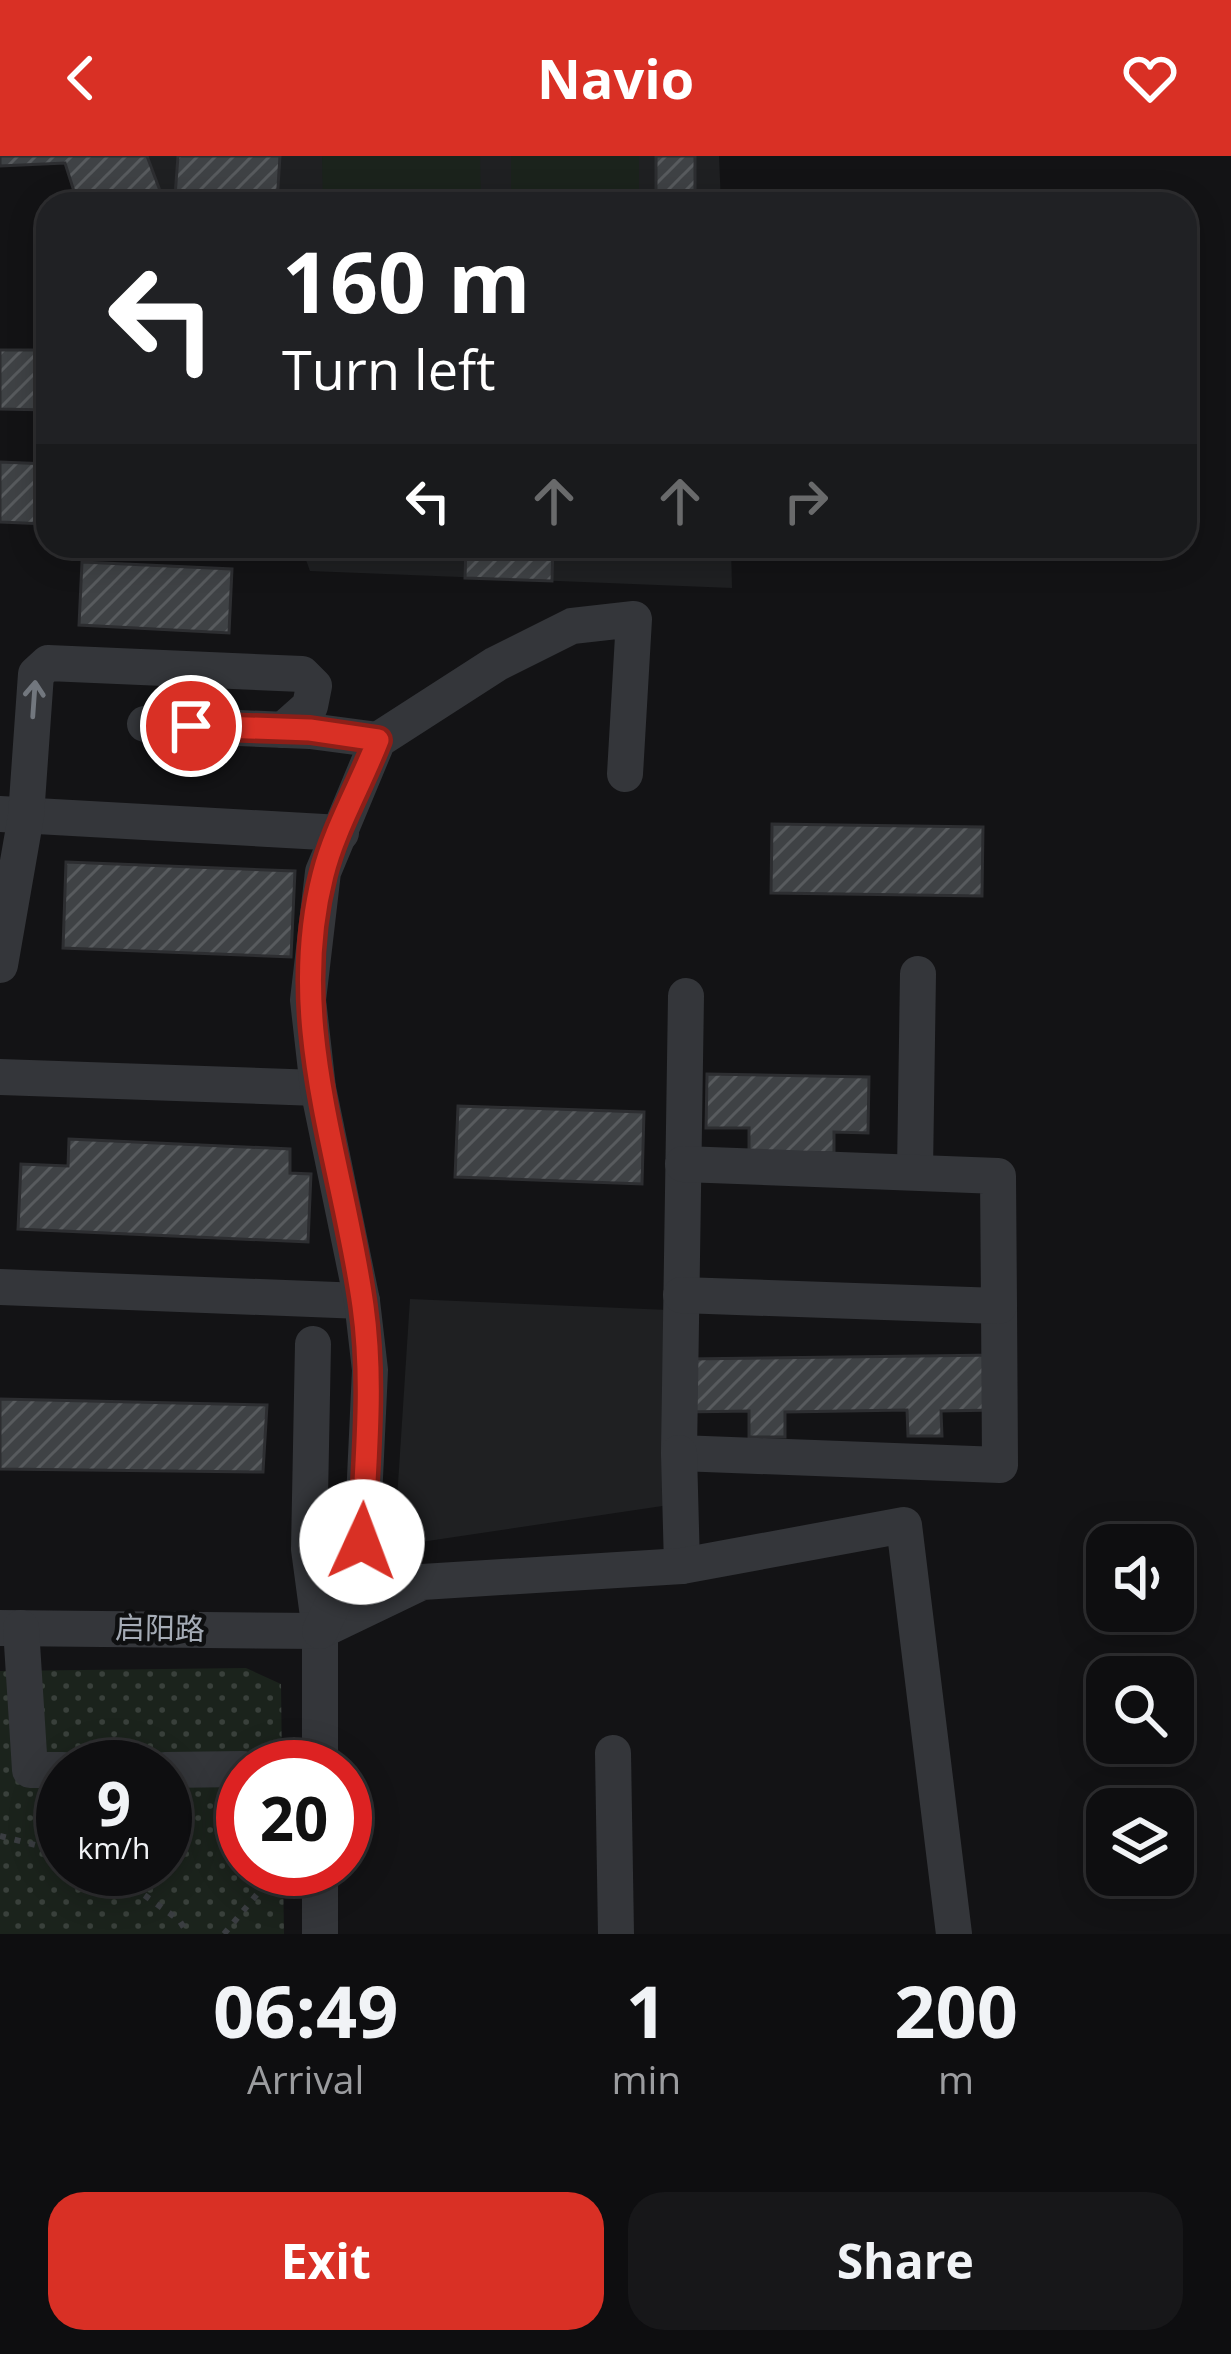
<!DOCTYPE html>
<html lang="en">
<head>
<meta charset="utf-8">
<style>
  :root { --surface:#0e0e10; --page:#171719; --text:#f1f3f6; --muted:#9b9c9f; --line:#2e2e30; --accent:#d93025 }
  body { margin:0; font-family:"Open Sans","Noto Sans SC",sans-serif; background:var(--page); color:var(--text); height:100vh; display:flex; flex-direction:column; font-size:45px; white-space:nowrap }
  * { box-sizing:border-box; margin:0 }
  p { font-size:39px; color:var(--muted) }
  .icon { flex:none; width:66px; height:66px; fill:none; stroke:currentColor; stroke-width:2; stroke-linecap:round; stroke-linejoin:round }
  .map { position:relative; height:1778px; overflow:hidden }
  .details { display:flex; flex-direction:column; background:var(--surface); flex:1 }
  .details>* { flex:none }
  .top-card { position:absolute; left:36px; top:36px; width:1161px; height:366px; border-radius:36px; box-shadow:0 6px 30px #0003,0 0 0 3px var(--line); background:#202124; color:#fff; overflow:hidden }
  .fabs { position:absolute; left:1086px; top:1368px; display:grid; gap:24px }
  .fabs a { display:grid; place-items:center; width:108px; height:108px; border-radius:24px; background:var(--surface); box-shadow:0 6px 30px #0003,0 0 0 3px var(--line); font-size:60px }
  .speed { position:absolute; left:36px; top:1584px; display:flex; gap:24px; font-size:60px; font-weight:700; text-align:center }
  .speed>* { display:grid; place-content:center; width:156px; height:156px; border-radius:50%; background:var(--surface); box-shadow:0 6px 30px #0003,0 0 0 3px var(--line); line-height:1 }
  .speed small { font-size:30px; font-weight:400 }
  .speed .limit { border:18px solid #d22; background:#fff; color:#111 }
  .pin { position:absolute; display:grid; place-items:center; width:102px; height:102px; color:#fff; margin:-51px; border:6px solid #fff; border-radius:50%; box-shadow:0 3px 12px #0007 }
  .me { position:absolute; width:132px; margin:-66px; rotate:2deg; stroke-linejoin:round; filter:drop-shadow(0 0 9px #0008) }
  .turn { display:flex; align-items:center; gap:42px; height:252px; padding:0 48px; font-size:54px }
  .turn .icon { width:156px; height:156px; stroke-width:2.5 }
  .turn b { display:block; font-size:84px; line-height:102px }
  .lanes { display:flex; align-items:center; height:114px; padding:0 48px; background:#0003; justify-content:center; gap:60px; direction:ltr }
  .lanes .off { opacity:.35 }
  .eta { display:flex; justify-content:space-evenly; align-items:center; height:204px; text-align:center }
  .eta b { font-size:72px; font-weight:700; line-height:84px }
  .cta { display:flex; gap:24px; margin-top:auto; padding:24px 48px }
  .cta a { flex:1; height:138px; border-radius:36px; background:var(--accent); color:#fff; font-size:48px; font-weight:700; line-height:138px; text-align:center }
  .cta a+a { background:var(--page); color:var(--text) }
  header { display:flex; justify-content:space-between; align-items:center; height:156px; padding:0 48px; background:var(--accent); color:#fff; font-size:54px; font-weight:700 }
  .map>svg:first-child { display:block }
</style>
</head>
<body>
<header><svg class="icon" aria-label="back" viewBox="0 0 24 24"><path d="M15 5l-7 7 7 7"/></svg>Navio<svg class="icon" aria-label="heart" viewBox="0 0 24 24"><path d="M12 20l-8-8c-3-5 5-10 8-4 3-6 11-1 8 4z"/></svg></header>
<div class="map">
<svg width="1231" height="1778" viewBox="0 0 1231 1778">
  <defs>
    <pattern id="park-dots" width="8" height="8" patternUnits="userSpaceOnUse" patternTransform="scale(3)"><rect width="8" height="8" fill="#1b231c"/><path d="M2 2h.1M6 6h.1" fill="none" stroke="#39403b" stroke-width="1.8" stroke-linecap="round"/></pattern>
    <pattern id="building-hatch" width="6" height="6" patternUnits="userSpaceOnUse" patternTransform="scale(3)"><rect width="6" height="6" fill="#3f4245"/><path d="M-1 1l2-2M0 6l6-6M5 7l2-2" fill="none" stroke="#585b5e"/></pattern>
  </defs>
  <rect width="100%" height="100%" fill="#131315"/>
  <g fill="#1f2022">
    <path d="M147 0H719L721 48H165Z"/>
    <path d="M301 390H731L732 432 310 415Z"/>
    <path d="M410 1143 669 1154V1349L394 1390Z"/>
  </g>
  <path fill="url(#park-dots)" fill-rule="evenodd" d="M246 1512 281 1528 282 1611H243V1713H283L284 1778H0V1515ZM63 1611H165V1713H63Z"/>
  <g fill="#1b231c">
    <path d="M322 0H480L481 48H323Z"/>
    <rect x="511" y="0" width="128" height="48"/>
  </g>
  <g fill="url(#building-hatch)" stroke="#2d2e31" stroke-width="3">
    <path d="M0 0H147L165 48H78L65 7 0 10Z"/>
    <path d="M178 0H280L277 47 175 40Z"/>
    <rect x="656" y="0" width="39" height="48"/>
    <path d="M0 194H48V254L0 253Z"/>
    <path d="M0 306 48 308 45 368 0 366Z"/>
    <path d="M466 390H553L552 425 465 422Z"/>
    <path d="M82 406 232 413 229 477 79 469Z"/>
    <path d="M772 668 983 671 982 740 771 737Z"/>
    <path d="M66 706 295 715 291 801 63 792Z"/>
    <path d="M707 918 869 921 868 977 834 976V997L749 996V972H706Z"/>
    <path d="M458 950 644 956 642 1028 455 1021Z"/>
    <path d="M69 983 290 993V1017L311 1018 308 1086 18 1073 21 1008 68 1010Z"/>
    <path d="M996 1199 997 1254 941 1255 942 1280H908L907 1254 785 1256V1281H749V1255L685 1256V1203Z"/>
    <path d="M0 1243 267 1249 263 1316 0 1313Z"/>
  </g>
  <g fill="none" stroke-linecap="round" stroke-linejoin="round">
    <g stroke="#3a3d41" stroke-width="6" stroke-dasharray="6 9" stroke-linecap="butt">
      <path d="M0 1680 63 1696"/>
      <path d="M108 1713 179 1764 188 1778"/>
      <path d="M224 1778 278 1713"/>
    </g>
    <g stroke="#34363a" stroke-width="36">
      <path d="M145 568 310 575 378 584"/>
      <path d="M0 658 341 677"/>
      <path d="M0 809 26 660 36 518 48 507 302 518 314 530 310 550 283 574"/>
      <path d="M686 840 679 1297 1000 1309 999 1150"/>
      <path d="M0 921 318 932"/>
      <path d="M915 1015 918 818"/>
      <path d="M0 1131 362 1145"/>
      <path d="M681 1139 999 1150 998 1020 683 1008"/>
      <path d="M313 1188 309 1393 320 1475V1611"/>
      <path d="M679 1297 682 1410"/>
      <path d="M0 1472 320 1475 422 1426 682 1410 904 1369 954 1778"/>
      <path d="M21 1472 30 1614H63"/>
      <path d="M320 1475 362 1386 370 1214 362 1145 318 932 308 844 323 716 378 584 496 508 572 470 634 463 625 618"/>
      <path d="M613 1597 616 1778"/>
      <path d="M165 1614 243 1613"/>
      <path d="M320 1713V1778"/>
    </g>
  </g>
  <defs><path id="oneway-shaft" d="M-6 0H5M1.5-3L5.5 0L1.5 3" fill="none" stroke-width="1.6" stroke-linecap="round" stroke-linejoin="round" transform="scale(3)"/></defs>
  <use stroke="#72777e" href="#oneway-shaft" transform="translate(34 543) rotate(-86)"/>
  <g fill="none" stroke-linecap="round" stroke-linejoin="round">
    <g stroke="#8d1f18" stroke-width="30">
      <path id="route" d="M191 570 310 574 378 584C361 628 334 674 323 719 285 867 343 1005 363 1150 374 1229 365 1307 362 1386"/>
    </g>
    <use href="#route" stroke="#d93025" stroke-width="21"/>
  </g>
  <g text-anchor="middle" stroke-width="9" stroke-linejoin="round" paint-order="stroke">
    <g font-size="30" fill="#a5acb6" stroke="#0e0f10">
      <text transform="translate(160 1473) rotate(1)" y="10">启阳路</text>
    </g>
  </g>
</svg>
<div class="fabs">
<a><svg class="icon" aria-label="sound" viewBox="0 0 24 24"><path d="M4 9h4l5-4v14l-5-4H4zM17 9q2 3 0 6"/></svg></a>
<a><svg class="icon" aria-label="search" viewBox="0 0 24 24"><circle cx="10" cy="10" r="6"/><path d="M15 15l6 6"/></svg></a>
<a><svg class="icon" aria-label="layers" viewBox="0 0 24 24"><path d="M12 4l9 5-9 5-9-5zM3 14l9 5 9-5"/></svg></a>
</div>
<div class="speed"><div>9<small>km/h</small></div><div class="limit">20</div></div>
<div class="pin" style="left:191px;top:570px;background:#d93025"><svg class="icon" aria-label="arrive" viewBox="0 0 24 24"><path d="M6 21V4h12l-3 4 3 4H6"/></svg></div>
<svg class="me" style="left:362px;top:1386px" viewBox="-20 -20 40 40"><circle r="19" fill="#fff"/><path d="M0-13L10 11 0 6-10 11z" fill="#d93025"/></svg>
<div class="top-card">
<div class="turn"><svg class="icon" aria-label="left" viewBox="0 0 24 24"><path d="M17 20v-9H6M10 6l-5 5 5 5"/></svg><div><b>160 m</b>Turn left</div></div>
<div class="lanes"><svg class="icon" aria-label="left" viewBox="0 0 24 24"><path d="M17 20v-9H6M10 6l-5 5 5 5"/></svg><svg class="icon off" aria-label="ahead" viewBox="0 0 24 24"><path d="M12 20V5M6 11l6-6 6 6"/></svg><svg class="icon off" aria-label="ahead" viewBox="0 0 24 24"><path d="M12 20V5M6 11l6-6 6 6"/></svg><svg class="icon off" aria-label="right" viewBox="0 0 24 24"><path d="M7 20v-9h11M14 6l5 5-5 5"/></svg></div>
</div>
</div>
<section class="details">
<div class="eta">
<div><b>06:49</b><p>Arrival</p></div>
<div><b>1</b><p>min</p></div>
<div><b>200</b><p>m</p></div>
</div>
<div class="cta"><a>Exit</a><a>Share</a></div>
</section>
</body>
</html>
